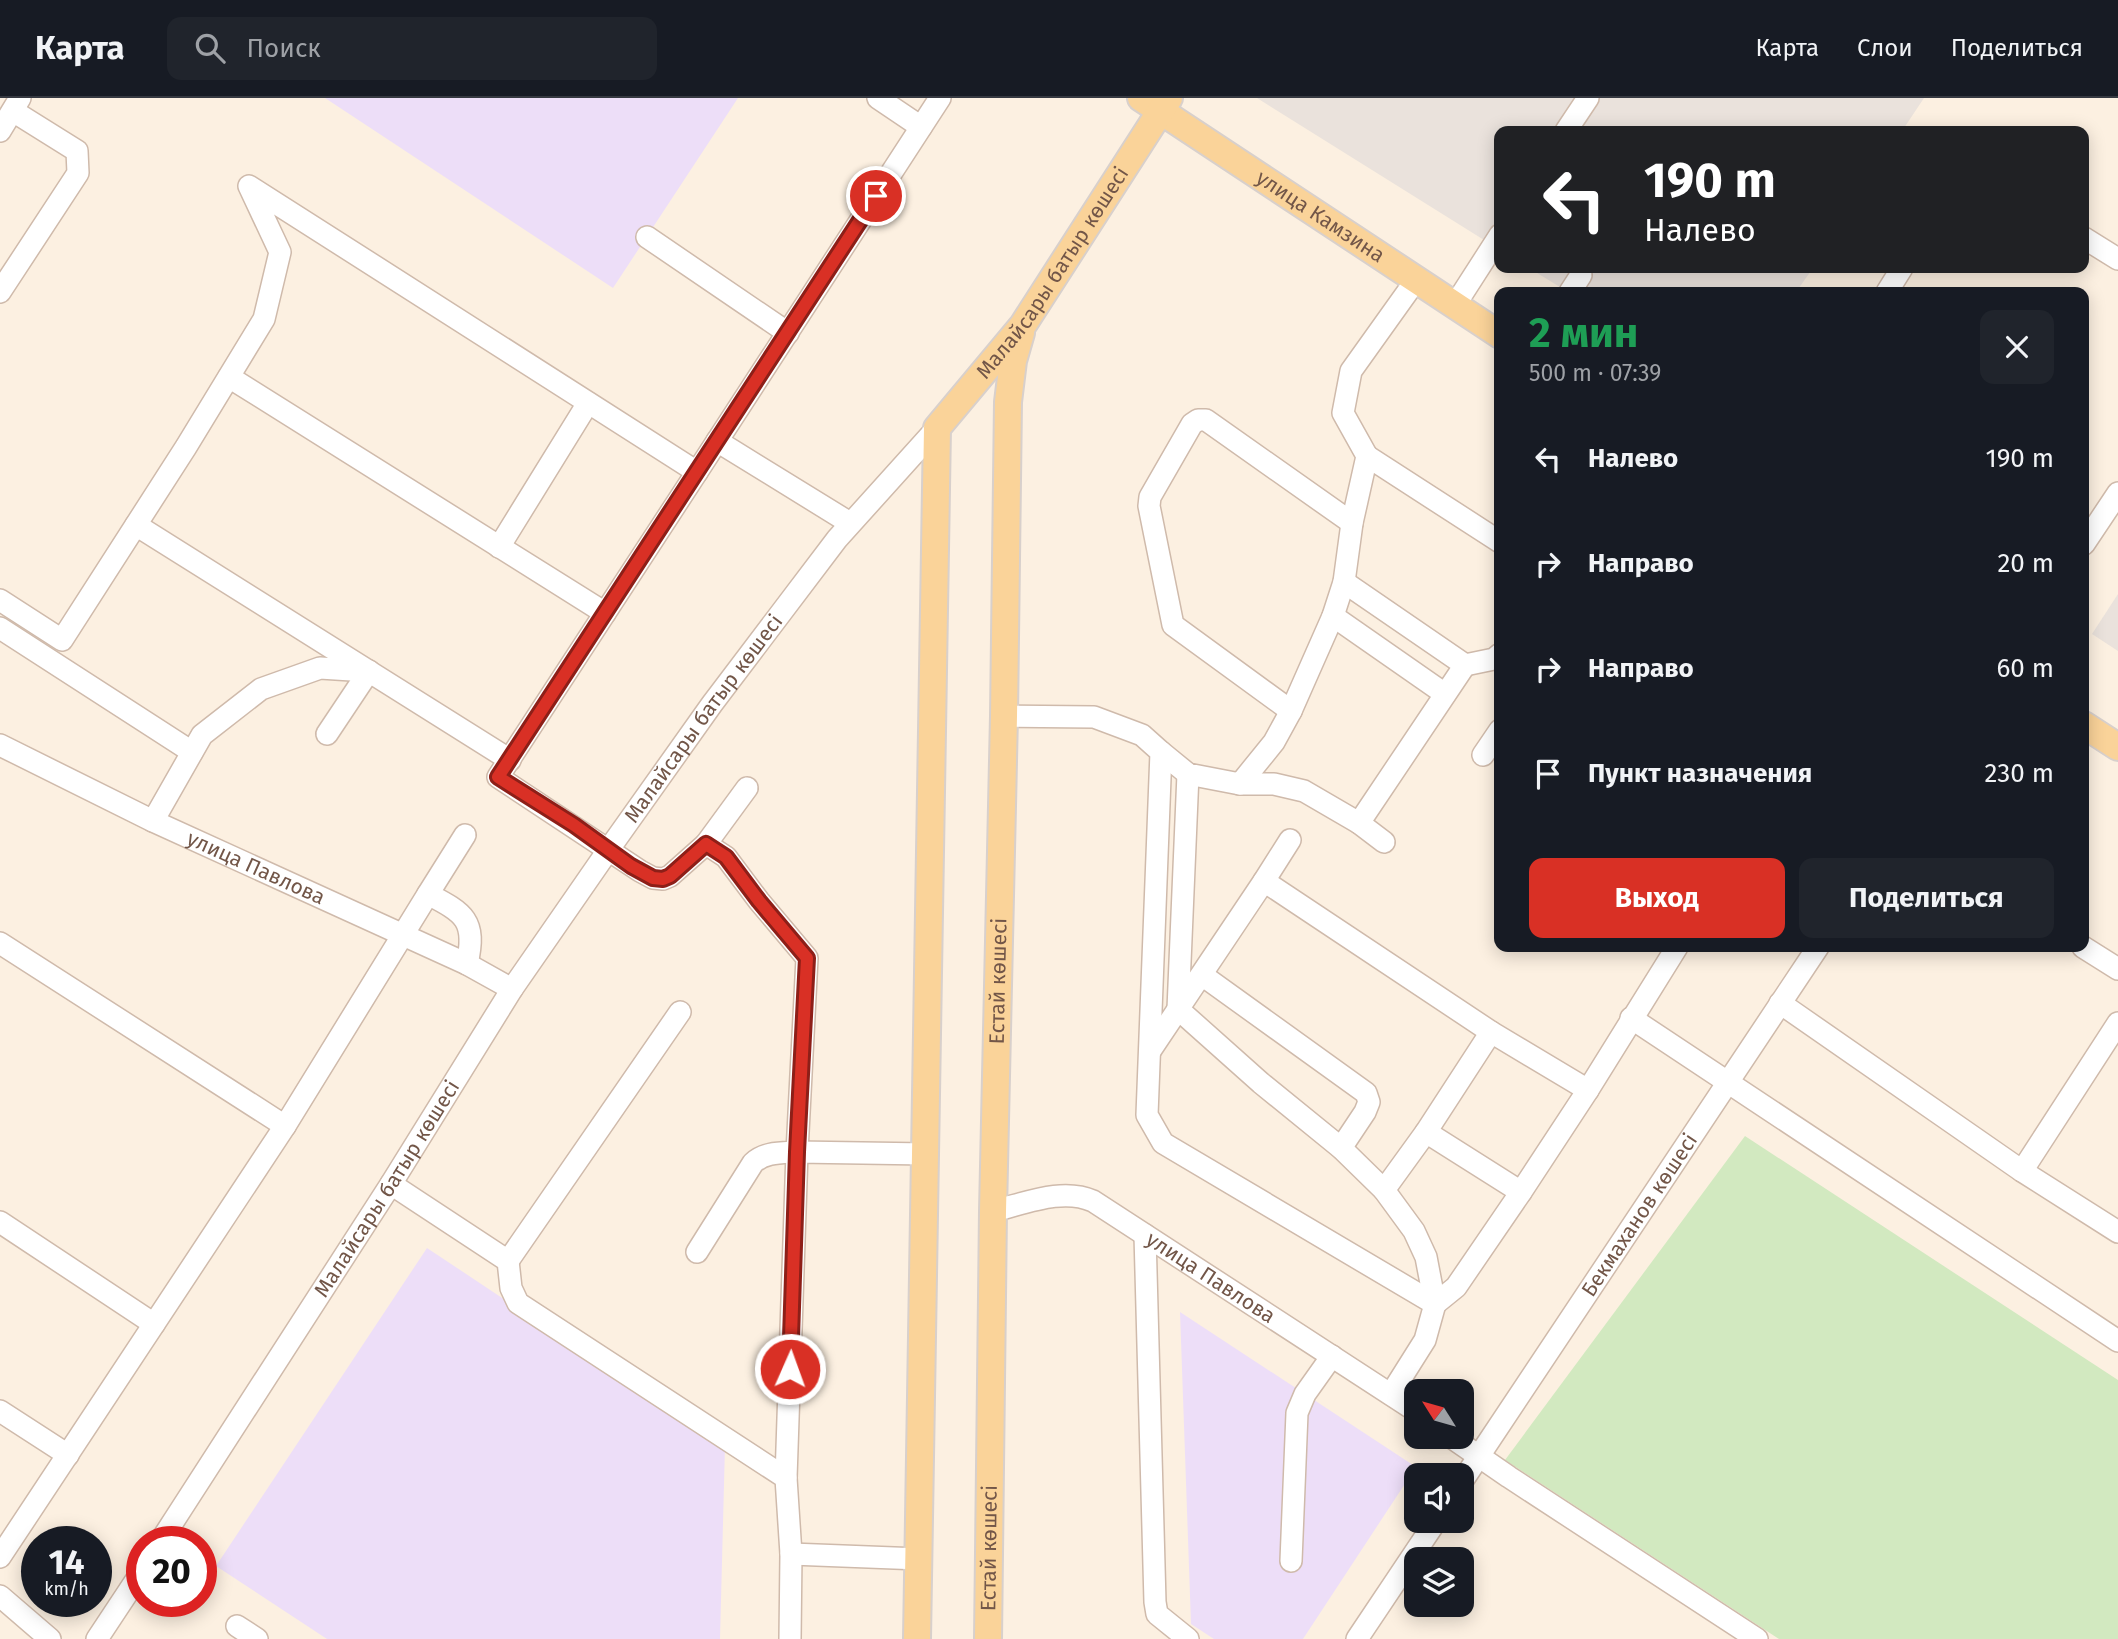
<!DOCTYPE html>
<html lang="ru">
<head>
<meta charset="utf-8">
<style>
  :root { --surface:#171b24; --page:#20242c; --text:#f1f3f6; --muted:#9ea1a6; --line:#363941; --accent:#d93025 }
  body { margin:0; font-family:"Fira Sans",sans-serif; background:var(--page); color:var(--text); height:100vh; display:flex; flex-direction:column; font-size:26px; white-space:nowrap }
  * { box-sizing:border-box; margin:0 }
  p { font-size:23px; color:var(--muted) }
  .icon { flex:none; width:38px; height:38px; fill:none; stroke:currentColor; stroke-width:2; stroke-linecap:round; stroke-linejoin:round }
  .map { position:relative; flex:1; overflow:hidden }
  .sheet { position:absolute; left:1494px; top:189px; width:595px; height:665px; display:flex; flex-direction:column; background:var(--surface); border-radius:14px; box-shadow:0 4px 18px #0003 }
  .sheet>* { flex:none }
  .banner { position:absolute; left:1494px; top:28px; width:595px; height:147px; border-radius:14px; box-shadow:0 4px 18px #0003; background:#202124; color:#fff; overflow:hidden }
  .needle { width:46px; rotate:307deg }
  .tools { position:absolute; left:1404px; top:1281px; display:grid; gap:14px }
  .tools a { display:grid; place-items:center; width:70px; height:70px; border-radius:14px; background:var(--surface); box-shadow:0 4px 18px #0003; font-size:35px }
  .speed { position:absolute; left:21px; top:1428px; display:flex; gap:14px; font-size:35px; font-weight:700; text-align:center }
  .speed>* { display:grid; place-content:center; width:91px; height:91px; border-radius:50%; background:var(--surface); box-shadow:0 4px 18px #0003; line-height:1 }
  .speed small { font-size:18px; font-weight:400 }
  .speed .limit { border:10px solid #d22; background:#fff; color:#111 }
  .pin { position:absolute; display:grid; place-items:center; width:60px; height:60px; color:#fff; margin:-30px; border:4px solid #fff; border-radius:50%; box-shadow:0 2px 7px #0007 }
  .me { position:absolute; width:77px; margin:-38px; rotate:2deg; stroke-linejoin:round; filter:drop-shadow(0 0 5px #0008) }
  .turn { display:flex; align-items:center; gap:24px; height:147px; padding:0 35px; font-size:32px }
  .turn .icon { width:91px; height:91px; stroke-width:2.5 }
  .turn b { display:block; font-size:49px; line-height:60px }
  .round { display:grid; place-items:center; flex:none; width:74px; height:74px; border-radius:14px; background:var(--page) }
  .summary { display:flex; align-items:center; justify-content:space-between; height:119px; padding:0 35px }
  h1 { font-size:42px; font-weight:700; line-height:52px; color:#1e9e55 }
  .primary-button { display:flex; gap:14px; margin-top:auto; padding:14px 35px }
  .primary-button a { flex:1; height:80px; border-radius:14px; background:var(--accent); color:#fff; font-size:28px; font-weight:700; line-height:80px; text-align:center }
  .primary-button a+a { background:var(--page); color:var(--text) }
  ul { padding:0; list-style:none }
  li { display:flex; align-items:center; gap:21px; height:105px; padding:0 35px }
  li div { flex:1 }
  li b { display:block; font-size:26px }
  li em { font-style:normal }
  header { display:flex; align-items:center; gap:42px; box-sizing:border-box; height:98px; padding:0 35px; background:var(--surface); border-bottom:2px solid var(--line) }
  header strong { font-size:33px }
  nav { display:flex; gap:38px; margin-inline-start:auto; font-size:24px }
  .search { width:490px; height:63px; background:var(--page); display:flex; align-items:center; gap:18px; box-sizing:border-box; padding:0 24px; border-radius:14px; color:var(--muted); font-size:26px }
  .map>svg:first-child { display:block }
</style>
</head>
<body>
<header>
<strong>Карта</strong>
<div class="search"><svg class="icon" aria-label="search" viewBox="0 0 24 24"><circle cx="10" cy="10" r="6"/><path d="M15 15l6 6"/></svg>Поиск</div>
<nav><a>Карта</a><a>Слои</a><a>Поделиться</a></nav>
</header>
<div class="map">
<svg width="2118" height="1541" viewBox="0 0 2118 1541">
  <rect width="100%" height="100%" fill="#fcf0e1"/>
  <g fill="#eae2dc">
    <path d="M1257 0H1924L1902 33H1500V152Z"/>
    <path d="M1529 170H1813L1796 194H1568Z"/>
    <path d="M2118 496V553L2092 536Z"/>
  </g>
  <g fill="#eddef8">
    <path d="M325 0H738L613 190Z"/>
    <path d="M427 1150 725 1348 720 1541H327L216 1468Z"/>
    <path d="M1180 1214 1416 1369 1303 1541H1214L1191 1526Z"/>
  </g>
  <path fill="#d2e9c0" d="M1745 1038 2118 1282V1541H1779L1505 1362Z"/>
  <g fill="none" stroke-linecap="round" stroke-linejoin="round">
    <g stroke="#cfbaab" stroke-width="24">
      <g id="minor">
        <path d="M878 0 921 29"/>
        <path d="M0 33 20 0"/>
        <path d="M1566 33 1588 0"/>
        <path d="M647 139 788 235"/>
        <path d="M2084 140 2118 161"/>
        <path d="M0 194 78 75 77 53 13 13"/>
        <path d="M1570 194 1581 177"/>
        <path d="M1887 194 1902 170"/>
        <path d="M1455 207 1500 137"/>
        <path d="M229 279 605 515"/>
        <path d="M717 343 850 425"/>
        <path d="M1367 358 1500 444"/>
        <path d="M697 374 940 0"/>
        <path d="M136 427 510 662"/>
        <path d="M2084 446 2118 395"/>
        <path d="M499 449 588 305"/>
        <path d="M0 502 62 542 186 349 264 221 280 154 249 88 697 374 498 679 640 773 653 780 663 781 670 778 706 746 726 759 759 803 807 860 797 1054C780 1055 765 1054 753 1065L697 1154"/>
        <path d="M1333 518 1445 596"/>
        <path d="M0 530 192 654"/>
        <path d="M1465 567 1494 561 1500 556"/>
        <path d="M1291 613 1173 527 1149 408 1150 399 1192 326 1198 322H1206L1352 425"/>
        <path d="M1004 618 1094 619 1142 637 1161 654 1147 1017 1163 1045 1435 1206 1425 1242 1391 1296"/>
        <path d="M327 636 369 573"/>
        <path id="s1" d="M0 647 153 723 467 866 512 891"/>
        <path d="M1161 654 1188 676 1240 686 1274 644 1291 613 1333 518 1344 484 1352 425 1367 358 1343 315 1351 273 1416 182"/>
        <path d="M1483 657 1500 632"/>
        <path d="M1188 676 1178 911 1261 985 1341 1050 1384 1092"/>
        <path d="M1240 686H1274L1304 693 1359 725 1465 567 1344 484"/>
        <path d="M153 723 202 637 261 591 320 570 367 573"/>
        <path d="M1359 725 1384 744"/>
        <path d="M465 737 428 796C464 815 477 822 467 866"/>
        <path d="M706 746 747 690"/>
        <path d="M1264 783 1290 742"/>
        <path d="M0 845 285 1028"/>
        <path d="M2083 849 2118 871"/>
        <path d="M1202 877 1366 995 1369 1004 1365 1014 1341 1050"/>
        <path d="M1780 905 2022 1073 2118 1134"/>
        <path d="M1631 920 2118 1243"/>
        <path d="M1491 934 1588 992"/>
        <path d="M1150 953 1264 783 1491 934 1426 1034 1384 1092 1414 1133 1426 1159 1435 1206 1456 1189 1521 1094 1588 992 1677 849"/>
        <path d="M1426 1034 1521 1094"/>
        <path d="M2022 1073 2118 925"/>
        <path d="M391 1086 508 1163 511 1190 518 1205 786 1380 791 1456 790 1541"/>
        <path id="s2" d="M993 1113C1024 1106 1062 1089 1093 1103L1416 1313"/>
        <path d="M0 1124 154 1226"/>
        <path d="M1145 1137 1155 1504 1157 1516 1188 1541"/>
        <path d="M508 1163 680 914"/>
        <path d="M0 1313 68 1357"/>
        <path d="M1451 1339 1509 1379 1757 1541"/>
        <path d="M786 1380 797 1054 927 1056"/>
        <path id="s3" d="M1461 1385 1818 849"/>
        <path id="s4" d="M160 1444 391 1086 512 891 609 751 712 606 837 441 937 330"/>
        <path d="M791 1456 920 1461"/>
        <path d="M0 1459 285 1028 428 796"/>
        <path d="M1291 1463 1297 1315 1305 1296 1332 1258"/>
        <path d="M0 1498 50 1541"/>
        <path d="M237 1528 257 1541"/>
        <path d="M97 1541 142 1473"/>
        <path d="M1357 1541 1436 1423"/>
      </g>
    </g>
    <g stroke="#d8d0cc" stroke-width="30">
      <g id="major">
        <path id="s5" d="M1141 0 1500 237"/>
        <path d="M2084 627 2118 649"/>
        <path id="s6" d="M917 1541 937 330 1023 227 1169 0"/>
        <path id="s7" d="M988 1541 993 1113 1004 618 1008 304 1013 263 1021 235"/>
      </g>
    </g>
    <use href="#minor" stroke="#fff" stroke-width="21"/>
    <use href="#major" stroke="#fad399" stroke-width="26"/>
  </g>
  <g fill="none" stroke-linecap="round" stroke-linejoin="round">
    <g stroke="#8d1f18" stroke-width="18">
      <path id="route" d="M790 1271 797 1054 807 860 759 803 726 759 706 746 670 778 663 781 653 780 631 768 574 727 498 679 876 98"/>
    </g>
    <use href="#route" stroke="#d93025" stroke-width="12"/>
  </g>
  <g text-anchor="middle" stroke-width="5" stroke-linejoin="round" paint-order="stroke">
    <g font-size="21" fill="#725648" stroke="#fff5e7">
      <text dy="7" stroke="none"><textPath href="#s5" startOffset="215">улица Камзина</textPath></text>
      <text dy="7" stroke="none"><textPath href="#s6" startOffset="1405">Малайсары батыр көшесі</textPath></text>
      <text dy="7" stroke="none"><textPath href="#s4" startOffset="987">Малайсары батыр көшесі</textPath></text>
      <text dy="7" stroke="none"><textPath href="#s1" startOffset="284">улица Павлова</textPath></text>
      <text dy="7" stroke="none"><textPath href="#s7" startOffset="658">Естай көшесі</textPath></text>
      <text dy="7" stroke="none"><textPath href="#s4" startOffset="420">Малайсары батыр көшесі</textPath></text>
      <text dy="7" stroke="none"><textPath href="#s3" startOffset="322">Бекмаханов көшесі</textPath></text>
      <text dy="7" stroke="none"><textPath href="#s2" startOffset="243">улица Павлова</textPath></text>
      <text dy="7" stroke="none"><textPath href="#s7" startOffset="91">Естай көшесі</textPath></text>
    </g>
  </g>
</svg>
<div class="tools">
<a><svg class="needle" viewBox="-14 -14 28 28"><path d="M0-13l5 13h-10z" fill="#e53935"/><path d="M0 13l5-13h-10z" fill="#9ea1a6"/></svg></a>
<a><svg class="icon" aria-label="sound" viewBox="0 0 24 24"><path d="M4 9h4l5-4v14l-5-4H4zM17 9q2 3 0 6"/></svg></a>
<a><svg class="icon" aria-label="layers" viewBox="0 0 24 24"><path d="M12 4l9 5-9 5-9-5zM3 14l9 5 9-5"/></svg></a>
</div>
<div class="speed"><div>14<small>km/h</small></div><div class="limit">20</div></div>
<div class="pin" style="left:876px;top:98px;background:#d93025"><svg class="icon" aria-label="arrive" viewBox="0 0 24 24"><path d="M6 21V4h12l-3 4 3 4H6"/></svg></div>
<svg class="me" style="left:790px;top:1271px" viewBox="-20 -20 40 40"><circle r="17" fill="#d93025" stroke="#fff" stroke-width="3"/><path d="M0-11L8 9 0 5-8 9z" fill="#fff"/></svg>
<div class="banner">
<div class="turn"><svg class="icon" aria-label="left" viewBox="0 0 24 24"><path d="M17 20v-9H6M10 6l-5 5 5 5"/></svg><div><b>190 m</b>Налево</div></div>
</div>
<section class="sheet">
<div class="summary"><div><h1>2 мин</h1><p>500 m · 07:39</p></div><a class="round"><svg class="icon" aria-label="close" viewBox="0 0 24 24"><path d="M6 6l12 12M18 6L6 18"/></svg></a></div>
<ul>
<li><svg class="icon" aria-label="left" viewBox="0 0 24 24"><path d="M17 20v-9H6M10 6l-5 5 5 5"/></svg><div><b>Налево</b></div><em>190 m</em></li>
<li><svg class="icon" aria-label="right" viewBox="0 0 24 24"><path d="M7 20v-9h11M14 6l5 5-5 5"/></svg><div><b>Направо</b></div><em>20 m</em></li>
<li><svg class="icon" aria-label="right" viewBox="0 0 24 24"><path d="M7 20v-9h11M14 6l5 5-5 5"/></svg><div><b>Направо</b></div><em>60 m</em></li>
<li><svg class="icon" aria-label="arrive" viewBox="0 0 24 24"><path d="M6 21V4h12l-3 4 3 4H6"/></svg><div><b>Пункт назначения</b></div><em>230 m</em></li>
</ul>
<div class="primary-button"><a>Выход</a><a>Поделиться</a></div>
</section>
</div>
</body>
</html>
